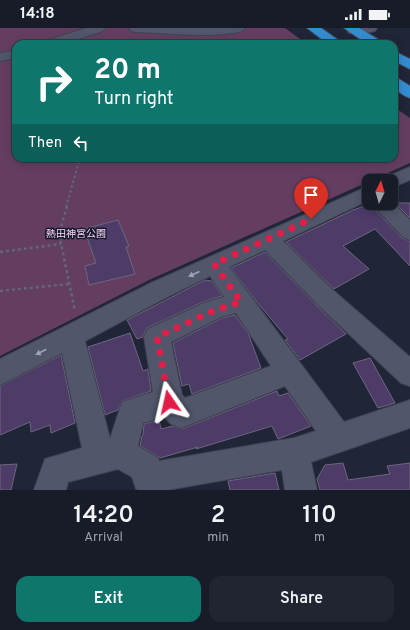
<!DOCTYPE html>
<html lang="en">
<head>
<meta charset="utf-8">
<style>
  :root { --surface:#181c29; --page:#212531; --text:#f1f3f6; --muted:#9fa1a8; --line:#363a46; --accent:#0f766e }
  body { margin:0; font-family:Overpass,"Noto Sans JP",sans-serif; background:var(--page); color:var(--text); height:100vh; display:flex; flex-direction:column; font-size:15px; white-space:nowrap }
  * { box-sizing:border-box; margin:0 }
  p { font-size:13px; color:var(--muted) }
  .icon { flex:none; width:22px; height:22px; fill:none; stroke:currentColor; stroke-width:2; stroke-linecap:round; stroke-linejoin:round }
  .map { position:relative; height:462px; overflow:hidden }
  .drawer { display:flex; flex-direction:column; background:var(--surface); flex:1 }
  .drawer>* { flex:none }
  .guide { position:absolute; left:12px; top:12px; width:386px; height:122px; border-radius:12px; box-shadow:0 2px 10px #0003,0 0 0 1px var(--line); background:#0f766e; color:#fff; overflow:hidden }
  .needle { width:26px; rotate:5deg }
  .tools { position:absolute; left:362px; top:146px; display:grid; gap:8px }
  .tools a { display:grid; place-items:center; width:36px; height:36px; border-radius:8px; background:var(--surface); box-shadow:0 2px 10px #0003,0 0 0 1px var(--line); font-size:20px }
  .pin { position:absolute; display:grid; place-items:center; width:34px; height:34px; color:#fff; margin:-41px -17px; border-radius:50% 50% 50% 0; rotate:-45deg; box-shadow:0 0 4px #0007 }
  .pin .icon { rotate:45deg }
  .me { position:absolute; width:44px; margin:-22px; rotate:349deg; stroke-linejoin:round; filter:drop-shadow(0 0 3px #0008) }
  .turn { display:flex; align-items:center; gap:14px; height:84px; padding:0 16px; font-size:18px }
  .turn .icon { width:52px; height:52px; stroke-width:2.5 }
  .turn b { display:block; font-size:28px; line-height:34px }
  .then { display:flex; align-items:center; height:38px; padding:0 16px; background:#0003; gap:8px; font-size:15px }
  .eta { display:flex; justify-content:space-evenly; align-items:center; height:68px; text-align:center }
  .eta b { font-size:24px; font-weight:600; line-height:28px }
  .button { display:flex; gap:8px; margin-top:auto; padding:8px 16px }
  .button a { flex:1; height:46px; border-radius:12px; background:var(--accent); color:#fff; font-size:16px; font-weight:600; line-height:46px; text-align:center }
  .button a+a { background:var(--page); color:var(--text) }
  .status { display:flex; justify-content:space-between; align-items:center; height:28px; padding:0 20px; background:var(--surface); direction:ltr }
  .status svg { height:11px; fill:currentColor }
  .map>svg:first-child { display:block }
</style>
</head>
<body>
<div class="status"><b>14:18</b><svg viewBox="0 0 49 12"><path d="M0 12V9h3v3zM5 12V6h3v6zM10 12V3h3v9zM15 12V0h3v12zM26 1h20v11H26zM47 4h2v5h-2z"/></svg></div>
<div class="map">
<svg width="410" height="462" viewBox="0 0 410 462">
  <rect width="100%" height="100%" fill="#202537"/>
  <path fill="#643e61" d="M0 0H285L307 16H16V130H394V79L410 90V135L149 252 0 328Z"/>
  <g fill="#4d3b68" stroke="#6e667c">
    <path d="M395 175H410V190Z"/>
    <path d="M370 176 402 210 410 213V238L375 201 343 218 369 241 334 261 286 214 353 182Z"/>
    <path d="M118 192 129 218 126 219 135 246 89 257 85 238 96 235 84 201Z"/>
    <path d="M265 224 317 278 346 306 300 332 285 312 288 311 256 273 231 240Z"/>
    <path d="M205 252 212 253 222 268 205 273 147 300 143 309 137 311 127 292Z"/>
    <path d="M235 287 248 305 261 340 192 366 189 356 182 358 173 315 222 290Z"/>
    <path d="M130 305 143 343 148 341 151 363 122 373 118 382 105 387 88 319Z"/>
    <path d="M61 327 75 395 51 405 50 397 31 404 30 394 0 407V358Z"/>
    <path d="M370 330 395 375 378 380 353 335Z"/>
    <path d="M277 363 279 368 288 365 311 398 278 411 272 398 196 421 198 419 160 430 140 418 142 408 143 407 144 396 159 392 161 401 173 398 182 401Z"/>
    <path d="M343 435 348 452 390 446 387 438 410 435V462H320L317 451 325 437Z"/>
    <path d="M17 436 11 462H0V437Z"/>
    <path d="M275 445 279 462H230L228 453Z"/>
  </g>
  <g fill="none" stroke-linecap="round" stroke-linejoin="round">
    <g stroke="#404353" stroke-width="2">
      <g id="street">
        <path d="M86 0H105L103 3 63 16H43L45 13Z"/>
        <path d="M129 0H245L243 3C209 11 170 5 135 4L131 3Z"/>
        <path d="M348 0H377L375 3C367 5 357 7 349 5L347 2Z"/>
        <path d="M16 22V30L0 33V25Z"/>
        <path d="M410 139V152L391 160V153H382L384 150Z"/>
        <path d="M369 158V172L283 213 334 263 410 329V358L401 355 318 277 265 222 229 239 344 394 410 372V400L311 434 317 462H285L282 442 167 462H139L136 461 132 449 118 441 68 454 66 462H34L45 431 82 420 62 325 0 357V331L151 255ZM210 248 224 269 206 274 148 301 144 309 153 364 122 374 110 411 85 313 167 269ZM236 285 271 338 185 370 182 367 171 314 221 289ZM285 358 316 403 294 410 159 433 158 430 138 418 143 395 164 389 171 396 181 400Z"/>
        <path d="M391 173 410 192V212L403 209 371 175H391Z"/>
      </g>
    </g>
    <g stroke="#404353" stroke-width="2">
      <g id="highway">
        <path d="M307 0H321L344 16H328Z"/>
        <path d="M344 0H359L381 13 383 16H367Z"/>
        <path d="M394 23 410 31V41L394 33Z"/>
        <path d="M394 50 399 51 410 58V70L405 68 394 61Z"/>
      </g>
    </g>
    <path stroke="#626676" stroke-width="2" stroke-dasharray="2.5 2.5" stroke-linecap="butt" d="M66 179 80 130"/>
    <g stroke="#626676" stroke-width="2.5" stroke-dasharray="3 3" stroke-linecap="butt">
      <path d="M67 178 59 206 75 283"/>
      <path d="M0 224 61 216"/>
      <path d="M0 263 69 256"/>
    </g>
    <use href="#street" fill="#51566b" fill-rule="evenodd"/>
    <use href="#highway" fill="#328dd1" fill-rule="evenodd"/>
  </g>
  <defs><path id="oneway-solid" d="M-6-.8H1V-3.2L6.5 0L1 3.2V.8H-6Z"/></defs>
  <g fill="#9ea2b2">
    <use href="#oneway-solid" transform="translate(194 246) rotate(155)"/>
    <use href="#oneway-solid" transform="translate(41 324) rotate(152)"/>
  </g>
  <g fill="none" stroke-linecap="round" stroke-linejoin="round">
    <path stroke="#e11d48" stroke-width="7" stroke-dasharray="0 12.6" d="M169 374 157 309 215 282 241 274 214 236 311 191"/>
  </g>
  <g text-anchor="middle" stroke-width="3" stroke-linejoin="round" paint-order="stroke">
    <g font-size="10" fill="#fdd5f8" stroke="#171b2d">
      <text x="76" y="209">熱田神宮公園</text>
    </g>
  </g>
</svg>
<div class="tools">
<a><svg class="needle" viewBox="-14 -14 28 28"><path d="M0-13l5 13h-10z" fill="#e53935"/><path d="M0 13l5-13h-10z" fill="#9fa1a8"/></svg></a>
</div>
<div class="pin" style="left:311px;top:191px;background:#d93025"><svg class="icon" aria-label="arrive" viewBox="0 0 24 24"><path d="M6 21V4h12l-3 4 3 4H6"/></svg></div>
<svg class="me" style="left:169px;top:374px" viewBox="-20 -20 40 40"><path d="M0-17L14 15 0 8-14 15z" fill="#e11d48" stroke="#fff" stroke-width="4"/></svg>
<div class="guide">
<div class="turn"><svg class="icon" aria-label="right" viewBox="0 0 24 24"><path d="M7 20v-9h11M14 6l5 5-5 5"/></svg><div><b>20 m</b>Turn right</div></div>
<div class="then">Then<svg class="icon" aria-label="left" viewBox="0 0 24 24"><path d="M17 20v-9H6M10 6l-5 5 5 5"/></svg></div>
</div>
</div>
<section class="drawer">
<div class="eta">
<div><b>14:20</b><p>Arrival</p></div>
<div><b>2</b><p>min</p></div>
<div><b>110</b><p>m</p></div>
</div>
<div class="button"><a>Exit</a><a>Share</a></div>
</section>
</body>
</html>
